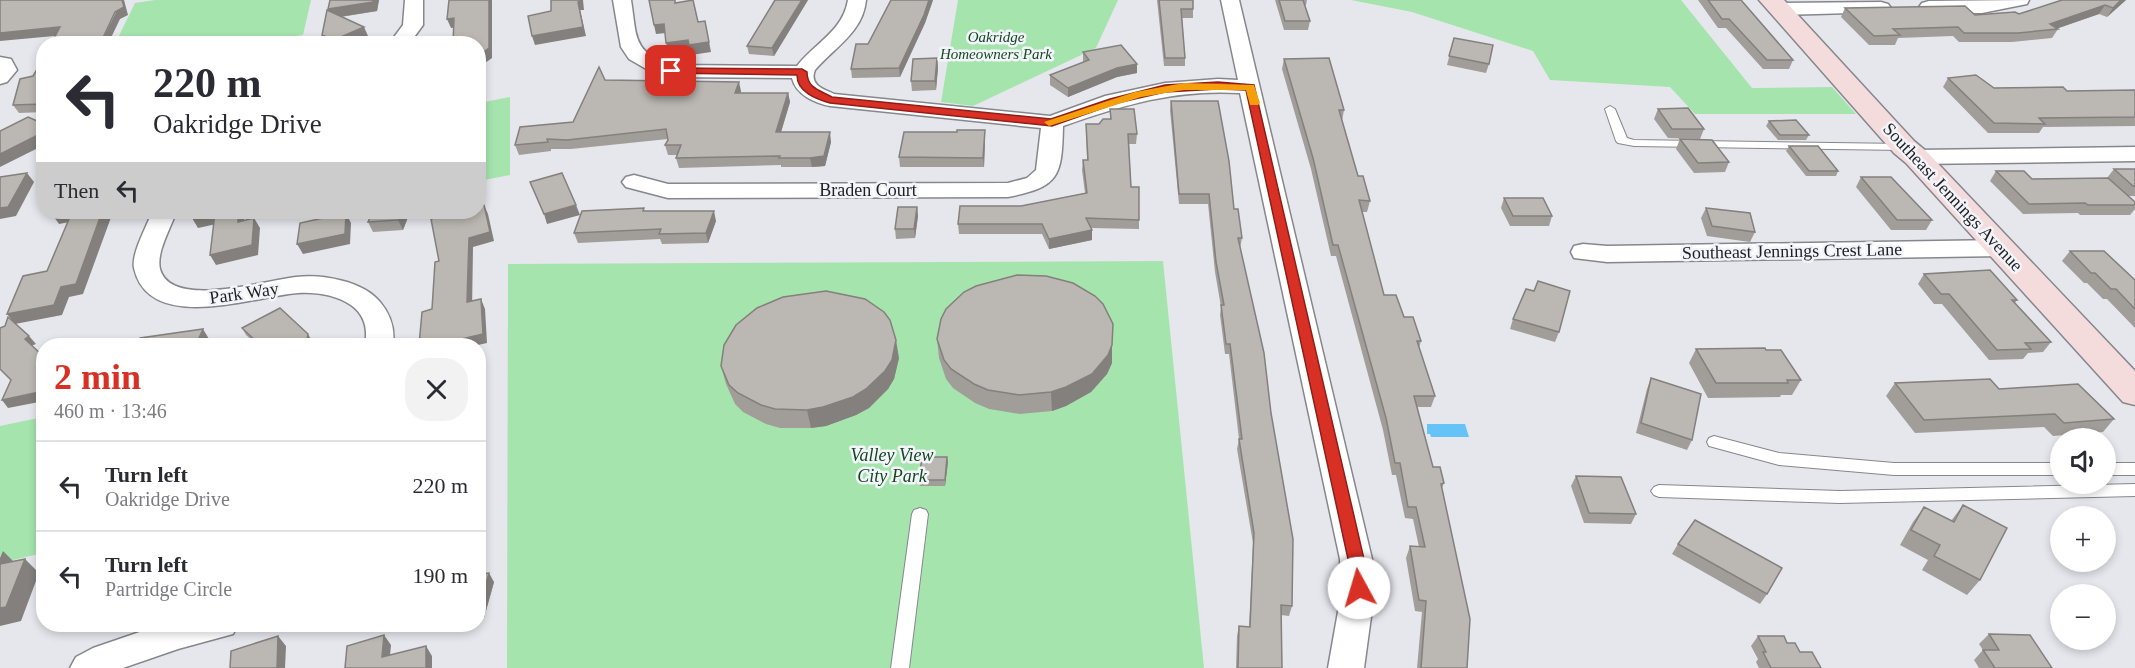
<!DOCTYPE html>
<html lang="en">
<head>
<meta charset="utf-8">
<style>
  :root { --surface:#fff; --page:#f2f2f3; --text:#2b2b33; --muted:#7c7c81; --line:#e1e1e2; --accent:#d93025 }
  body { margin:0; font-family:"Times New Roman",serif; background:var(--page); color:var(--text); height:100vh; display:flex; flex-direction:column; font-size:22px; white-space:nowrap }
  * { box-sizing:border-box; margin:0 }
  p { font-size:20px; color:var(--muted) }
  .icon { flex:none; width:33px; height:33px; fill:none; stroke:currentColor; stroke-width:2; stroke-linecap:round; stroke-linejoin:round }
  .map { position:relative; flex:1; overflow:hidden }
  .side { position:absolute; left:36px; top:338px; width:450px; height:294px; display:flex; flex-direction:column; background:var(--surface); border-radius:24px; box-shadow:0 3px 9px #0003 }
  .side>* { flex:none }
  .top-card { position:absolute; left:36px; top:36px; width:450px; height:183px; border-radius:24px; box-shadow:0 3px 9px #0003; background:#fff; color:var(--text); overflow:hidden }
  .fabs { position:absolute; left:2050px; top:428px; display:grid; gap:12px }
  .fabs a { display:grid; place-items:center; width:66px; height:66px; border-radius:50%; background:var(--surface); box-shadow:0 3px 9px #0003; font-size:30px }
  .pin { position:absolute; display:grid; place-items:center; width:51px; height:51px; color:#fff; margin:-26px; border-radius:12px; box-shadow:0 3px 9px #0006 }
  .me { position:absolute; width:66px; margin:-33px; rotate:354deg; stroke-linejoin:round; filter:drop-shadow(0 0 4px #0008) }
  .turn { display:flex; align-items:center; gap:21px; height:126px; padding:0 18px; font-size:27px }
  .turn .icon { width:78px; height:78px; stroke-width:2.5 }
  .turn b { display:block; font-size:42px; line-height:51px }
  .then { display:flex; align-items:center; height:57px; padding:0 18px; background:#0003; gap:12px; font-size:22px }
  .round { display:grid; place-items:center; flex:none; width:63px; height:63px; border-radius:24px; background:var(--page) }
  .headline { display:flex; align-items:center; justify-content:space-between; height:102px; padding:0 18px }
  h1 { font-size:36px; font-weight:700; line-height:45px; color:var(--accent) }
  ul { padding:0; list-style:none }
  li { display:flex; align-items:center; gap:18px; height:90px; padding:0 18px; border-top:2px solid var(--line) }
  li div { flex:1 }
  li b { display:block; font-size:22px }
  li em { font-style:normal }
  .map>svg:first-child { display:block }
</style>
</head>
<body>
<div class="map">
<svg width="2135" height="668" viewBox="0 0 2135 668">
  <rect width="100%" height="100%" fill="#e5e7ed"/>
  <g fill="#a6e4ad">
    <path d="M155 0H311L303 35 245 43 115 44 135 3Z"/>
    <path d="M958 0H1118L1096 48 973 106 941 102Z"/>
    <path d="M1351 0H1681L1752 88 1832 87 1856 114H1695L1670 87 1550 80 1533 51 1412 12Z"/>
    <path d="M510 97V175L479 181V103Z"/>
    <path d="M1163 261 1204 668H507L508 264Z"/>
    <path d="M43 417V553L0 563V426Z"/>
  </g>
  <path fill="#66c3f7" d="M1427 424H1465L1469 437H1431L1430 434H1427Z"/>
  <g fill="none" stroke-linecap="round" stroke-linejoin="round">
    <g stroke="#86878d" stroke-width="2">
      <g id="lane">
        <path d="M1610 106 1615 109 1627 138 1634 140 1904 144 1910 147 1904 150 1634 146 1618 143 1616 141 1605 109Z"/>
        <path d="M1714 436 1779 453 1894 463H2061V475H1894L1779 465 1709 446 1707 442 1709 438Z"/>
        <rect x="2106" y="463" width="29" height="12"/>
        <path d="M2135 484V496L1840 503 1659 497 1654 495 1651 491 1654 487 1659 485 1840 491Z"/>
        <path d="M920 508 926 510 928 514 909 668H891L912 514 914 510Z"/>
      </g>
    </g>
    <g stroke="#86878d" stroke-width="3">
      <g id="street">
        <path d="M405 0H423V25L409 44H389L403 25Z"/>
        <path d="M613 0H631C637 37 632 52 672 65L797 66C815 43 843 31 848 0H866C863 32 835 47 815 70 809 85 823 89 834 94L1050 116 1105 96 1165 83 1218 79 1238 80 1221 0H1239L1372 559 1374 595 1364 668H1328L1341 595 1340 559 1240 93C1175 89 1123 105 1063 126 1062 177 1059 187 1008 197L668 198 626 187 622 182 626 177 634 175 668 184 1008 183 1027 178 1036 170 1041 128 830 106C815 103 796 95 792 78L671 77 648 70 629 59 621 47Z"/>
        <path d="M2029 0 2027 4 1982 13H1929L1922 11 1919 7 1922 3 1929 1Z"/>
        <path d="M1881 2 1888 4 1891 8 1888 12 1780 15 1773 13 1770 9 1773 5 1780 3Z"/>
        <path d="M0 57 11 59 17 70 7 82 0 84Z"/>
        <path d="M2135 147V161L1916 164 1908 162 1905 157 1908 152 1916 150Z"/>
        <path d="M152 212H176C171 228 156 252 160 269 171 310 266 280 296 277 322 274 363 281 380 302 391 315 395 329 393 345H365C368 329 365 315 351 305 336 295 316 292 298 293 255 296 149 335 134 268 131 254 147 226 152 212Z"/>
        <path d="M2002 240 2011 242 2014 248 2011 254 2002 256 1607 262 1574 258 1571 252 1574 246 1583 244 1607 246Z"/>
        <path d="M163 624H238L233 634 178 649 123 668H70L76 657 93 648Z"/>
      </g>
    </g>
    <g stroke="#86878d" stroke-width="3">
      <path id="secondary" d="M1759 0H1784L1914 141 1926 151 2135 371V405L2123 402 1906 163 1894 153Z"/>
    </g>
    <use href="#lane" fill="#fff" fill-rule="evenodd"/>
    <use href="#street" fill="#fff" fill-rule="evenodd"/>
    <use href="#secondary" fill="#f4dcdd" fill-rule="evenodd"/>
  </g>
  <g fill="#a19d99">
    <path d="M330 0H379L377 11 341 17 368 36 352 44H326L322 35 329 11 328 9Z"/>
    <path d="M775 0H808L774 56 749 54 747 46Z"/>
    <path d="M891 0H933L925 23 900 77 852 78 851 69 868 44Z"/>
    <path d="M1157 0H1193V18H1182L1185 58V66H1164Z"/>
    <path d="M1275 0H1307L1306 5H1305L1310 21 1308 30H1284Z"/>
    <path d="M1698 0H1741L1793 60 1789 69H1763L1726 28H1718Z"/>
    <path d="M2126 0 2107 17 2099 14 2058 28V29L2052 38 2012 42H1959L1953 36 1898 38 1895 45H1869L1841 17 1845 8 1975 15 2019 14Z"/>
    <path d="M1454 38 1489 64 1486 73 1447 65Z"/>
    <path d="M1083 52 1137 64V73L1117 77 1068 97 1050 85V75L1083 62Z"/>
    <path d="M44 58V112L19 113 13 105 33 76Z"/>
    <path d="M937 58 938 68 936 90 912 91 911 81Z"/>
    <path d="M1284 59 1344 110 1342 121 1358 176 1370 201 1367 212H1362L1384 295 1404 317 1421 341 1419 348 1435 396 1431 407H1417L1433 467 1444 483 1442 488 1467 668H1417L1422 612 1415 611 1406 558 1410 546 1419 547 1413 519 1405 518 1396 475H1392L1383 430 1336 256H1331L1311 169 1282 69Z"/>
    <path d="M1948 78 1994 88 2067 91 2135 90V126L2043 127 2039 133H1988L1943 87Z"/>
    <path d="M605 80 741 91 740 93H788L790 102 781 132 831 142 825 166 812 167H781V165L679 168 676 158 677 155H668L665 145 668 139 571 149H551V151L519 155 515 145 573 122Z"/>
    <path d="M1171 101 1234 209 1242 238 1240 248 1292 606 1289 616 1281 615 1282 668H1236L1237 636 1239 626 1249 627 1253 543 1237 449 1239 439 1229 354H1225L1220 315 1221 307 1215 272 1208 204H1179L1170 110Z"/>
    <path d="M1110 109 1137 134 1136 144H1129L1131 187 1139 220V229L1091 228 1092 230V240L1049 249 1042 234H959L958 224 1021 206 1085 193 1082 170 1083 160H1087L1086 124H1099L1110 119Z"/>
    <path d="M1658 109 1704 129 1700 139 1668 138 1654 119Z"/>
    <path d="M1769 121 1809 135 1806 140H1778L1766 126Z"/>
    <path d="M985 130V140L984 167H900L899 157 957 132Z"/>
    <path d="M1680 139 1729 162 1725 172 1694 173 1676 149Z"/>
    <path d="M1789 146 1838 171 1836 176H1806L1786 151Z"/>
    <path d="M2114 169H2135V196H2128L2135 202V209L2130 215H2080L2078 213 2023 214 1990 181 1996 171 2032 179 2107 178Z"/>
    <path d="M1861 177 1932 220 1926 230H1891L1856 187Z"/>
    <path d="M1504 198 1552 216 1549 226H1510L1501 208Z"/>
    <path d="M917 207 918 216 915 238 896 239 895 229Z"/>
    <path d="M1706 208 1755 232 1750 242 1707 236 1701 218Z"/>
    <path d="M645 211 716 221 708 243 662 244 660 239 578 243 574 233Z"/>
    <path d="M410 212 403 230 373 232 368 222Z"/>
    <path d="M2070 251 2135 280V328L2107 299H2103L2087 283H2084L2062 261Z"/>
    <path d="M1924 274 2017 300 2015 303 2051 342 2043 352 2028 353 2023 359 1989 360 1942 304H1934L1918 284Z"/>
    <path d="M1513 319 1559 332 1555 342 1510 329Z"/>
    <path d="M242 328 312 341V345H257L246 335Z"/>
    <path d="M937 339 1112 363 1107 374 1091 392 1066 406 1052 411 1020 414 989 409 975 403 953 388 946 379 939 358Z"/>
    <path d="M1696 349 1766 350 1801 380 1792 395H1781L1780 397 1708 398 1689 363Z"/>
    <path d="M899 358 894 379 888 389 869 408 856 415 826 426 811 428H780L766 424 743 412 735 404 726 384 721 366Z"/>
    <path d="M1651 378 1692 440 1687 450 1636 433 1647 389Z"/>
    <path d="M1895 383 1999 389 2114 419 2103 432 2053 436 2044 427 1915 433 1886 396Z"/>
    <path d="M948 462 945 486H920L919 480Z"/>
    <path d="M1576 476 1636 514 1631 524 1584 523 1571 486Z"/>
    <path d="M1963 505 1980 580 1967 595 1922 570 1928 560 1900 545 1913 522 1924 507 1951 521Z"/>
    <path d="M1678 544 1767 594 1760 604 1672 554Z"/>
    <path d="M478 564 481 569 480 574 494 582 484 618 478 619Z"/>
    <path d="M1989 634 2052 668H1979L1974 660 1983 650 1979 644Z"/>
    <path d="M1758 636 1787 643 1821 668H1759L1756 662 1758 659 1751 646Z"/>
  </g>
  <g fill="#83807d">
    <path d="M122 0H124L128 15 120 19 108 44H100Z"/>
    <path d="M373 0H379L377 11 332 18 328 9Z"/>
    <path d="M489 0H492V58L478 68V56Z"/>
    <path d="M581 0H583L584 10H580L586 36 535 45 532 36Z"/>
    <path d="M802 0H808L774 56 772 48Z"/>
    <path d="M929 0H933L925 23 900 77 899 68Z"/>
    <path d="M2121 0H2126L2107 17 2113 8Z"/>
    <path d="M2105 5 2099 14 2056 29 2050 24Z"/>
    <path d="M454 18 458 27 451 28 447 19Z"/>
    <path d="M705 21 711 52 691 55 690 49 669 52 666 43Z"/>
    <path d="M664 24 666 33 656 34 654 25Z"/>
    <path d="M60 27 65 35 0 41V33Z"/>
    <path d="M364 27 368 36 352 44H336L334 40Z"/>
    <path d="M937 58 938 68 936 90 935 81Z"/>
    <path d="M1137 64V73L1117 77 1068 97V88L1117 68Z"/>
    <path d="M739 82 741 91 737 103 735 93Z"/>
    <path d="M788 93 790 102 778 142 776 132Z"/>
    <path d="M985 130V140L984 167 983 158Z"/>
    <path d="M44 132V145L0 167V154Z"/>
    <path d="M830 132 831 142 825 166 812 167 810 158Z"/>
    <path d="M27 173 34 182 16 216 0 219V208Z"/>
    <path d="M484 205 488 214 494 241 473 247 472 311 467 302 469 238Z"/>
    <path d="M576 205 580 215 547 224 544 214Z"/>
    <path d="M917 207 918 216 915 238 914 229Z"/>
    <path d="M714 211 716 221 708 243 706 233Z"/>
    <path d="M66 212H73L79 220 59 224 52 214Z"/>
    <path d="M102 212H113L83 294 69 297 62 315 15 324 7 314 61 287Z"/>
    <path d="M238 212H244V231L238 222Z"/>
    <path d="M402 212H410L403 230 398 220Z"/>
    <path d="M215 213 221 223 198 228 192 218Z"/>
    <path d="M346 213 351 223 350 244 303 254 297 244Z"/>
    <path d="M254 218 260 228 258 255 216 265 210 255Z"/>
    <path d="M1092 230V240L1049 249V239Z"/>
    <path d="M481 299 485 309 487 343 478 345H457V340Z"/>
    <path d="M203 329 209 339 207 345H196Z"/>
    <path d="M308 334 312 341V345H306Z"/>
    <path d="M29 336 36 344 31 346 25 339Z"/>
    <path d="M896 340 899 358 894 379 888 389 869 408 856 415 826 426 811 428 807 410Z"/>
    <path d="M1112 345V363L1107 374 1091 392 1066 406 1052 411 1051 392Z"/>
    <path d="M44 391V401L8 408 2 400Z"/>
    <path d="M478 441 480 464 478 465Z"/>
    <path d="M947 457 948 462 945 486V480Z"/>
    <path d="M3 551 18 566 0 567V558Z"/>
    <path d="M25 559 39 573 21 621 0 626V608Z"/>
    <path d="M478 564 481 569 478 579Z"/>
    <path d="M489 573 494 582 484 618 479 609Z"/>
    <path d="M384 635 391 645 389 667 382 657Z"/>
    <path d="M278 636 286 646 285 668H277Z"/>
    <path d="M426 646 432 656V668H426Z"/>
  </g>
  <g fill="#bbb7b2" stroke="#83807d" stroke-width="1.5">
    <path d="M0 0H122L124 7 115 12 100 44H51L60 27 0 33Z"/>
    <path d="M330 0H373V2L328 9Z"/>
    <path d="M449 0H489V48L478 56V44H453L454 18 447 19Z"/>
    <path d="M551 0H581V1L578 2 583 27 532 36 528 16 551 11Z"/>
    <path d="M649 0H675V3L693 0 698 22 705 21 709 42 689 45 688 40 666 43 664 24 654 25Z"/>
    <path d="M775 0H802L772 48 747 46Z"/>
    <path d="M891 0H929L924 15 899 68 851 69 856 44H868Z"/>
    <path d="M1159 0H1193V9H1181L1185 58H1165Z"/>
    <path d="M1279 0H1303L1310 21H1285Z"/>
    <path d="M1708 0H1741L1793 60H1767L1729 19H1722Z"/>
    <path d="M2062 0H2121L2113 8 2105 5 2050 24 2058 29 2018 33H1964L1958 27 1893 29 1900 35 1874 36 1845 8 1965 6 1975 15 2015 12 2019 14Z"/>
    <path d="M327 10 364 27 334 40 322 35Z"/>
    <path d="M1454 38 1493 45 1489 64 1449 56Z"/>
    <path d="M272 39 270 44H250L251 42Z"/>
    <path d="M1121 45 1137 64 1117 68 1068 88 1050 75 1089 60 1083 52Z"/>
    <path d="M44 58V104L13 105 20 79 33 76Z"/>
    <path d="M937 58 935 81H911L913 59Z"/>
    <path d="M1329 58 1344 110H1339L1358 176H1363L1370 201 1359 200 1384 295H1396L1404 317H1413L1421 341H1417L1435 396H1414L1433 467H1440L1444 483 1441 484 1470 619 1467 668H1421L1426 601 1419 600 1410 546 1425 547 1416 507H1408L1400 463H1395L1386 418 1338 245H1333L1313 158 1284 59Z"/>
    <path d="M599 67 605 80 739 82 735 93H788L776 132H830L824 156 810 158H779L780 156 676 158 681 145H665L668 140 666 129 567 140 547 139 548 142 515 145 520 127 573 122Z"/>
    <path d="M1976 75 1994 88 2063 87 2067 91 2135 90V117L2039 118 2045 124 1994 123 1948 78Z"/>
    <path d="M1171 101H1218L1229 161 1234 209H1238L1242 238H1238L1264 353 1271 413 1293 539 1292 606 1281 605 1282 668H1238L1239 626 1250 627 1254 533 1239 439H1242L1230 344H1226L1221 305H1224L1216 262 1209 194H1179Z"/>
    <path d="M1688 108 1704 129H1672L1658 109Z"/>
    <path d="M1110 109H1134L1137 134H1128L1131 187H1139V220L1086 218 1092 230 1049 239 1042 224H958L960 206H1021L1087 193 1083 160H1088L1086 124H1099L1103 119H1111Z"/>
    <path d="M28 117 44 124V132L0 154V131Z"/>
    <path d="M1796 120 1809 135H1780L1769 121Z"/>
    <path d="M957 130H985L983 158 899 157 904 132H957Z"/>
    <path d="M1680 139 1712 140 1729 162 1698 163Z"/>
    <path d="M1789 146H1818L1838 171H1809Z"/>
    <path d="M2114 169H2135V186H2133Z"/>
    <path d="M1996 171H2024L2032 179 2108 178 2135 202V205H2088L2085 203 2029 204Z"/>
    <path d="M27 173 8 207 0 208V177Z"/>
    <path d="M562 173 576 205 544 214 530 182Z"/>
    <path d="M1861 177H1891L1932 220H1897Z"/>
    <path d="M1504 198H1543L1552 216H1513Z"/>
    <path d="M484 205 490 232 469 238 467 302 481 299 483 334 457 340V345H419L422 312 432 309 435 262 439 261 431 219 459 212H478V206Z"/>
    <path d="M898 207H917L914 229H895Z"/>
    <path d="M644 208 643 211H714L706 233 659 234 661 229 574 233 582 211Z"/>
    <path d="M1706 208 1750 213 1755 232 1712 226Z"/>
    <path d="M53 212H66L52 214Z"/>
    <path d="M72 212H102L76 284 61 287 54 305 7 314 23 276 47 271Z"/>
    <path d="M192 212H238V222L254 218 252 245 210 255 215 213 192 218Z"/>
    <path d="M373 212H402L398 220 368 222Z"/>
    <path d="M346 213 345 234 297 244 300 223Z"/>
    <path d="M2070 251H2104L2135 280V309L2116 289H2111L2095 273H2091Z"/>
    <path d="M1990 270 2017 300H2012L2051 342 2025 343 2031 349 1997 350 1949 294H1941L1924 274Z"/>
    <path d="M1017 275 1046 276 1073 283 1095 296 1103 304 1113 324 1112 345 1108 355 1092 374 1066 387 1051 392 1019 395 988 390 974 384 951 369 944 360 937 339 941 319 946 309 964 292 976 286Z"/>
    <path d="M1538 281 1570 291 1559 332 1513 319 1526 289 1534 291Z"/>
    <path d="M826 291 865 299 884 312 890 320 896 340 892 360 885 371 866 389 853 397 823 407 807 410 775 409 761 405 738 393 729 385 721 366 724 345 736 325 757 308 783 297Z"/>
    <path d="M280 308 308 334 306 345H260L242 328Z"/>
    <path d="M8 317 29 336 25 339 44 357V391L2 400 11 380 0 369V328L5 326Z"/>
    <path d="M203 329 196 345H136L140 338Z"/>
    <path d="M1765 348 1766 350H1781L1801 380H1787L1788 383H1716L1696 349Z"/>
    <path d="M1651 378 1701 394 1692 440 1641 423Z"/>
    <path d="M1990 379 1999 389 2078 384 2114 419 2064 423 2055 414 1924 420 1895 383Z"/>
    <path d="M922 457H947L945 480H919Z"/>
    <path d="M1576 476 1621 477 1636 514 1589 513Z"/>
    <path d="M1963 505 2007 528 1980 580 1934 556 1940 545 1911 530 1924 507 1954 522Z"/>
    <path d="M1695 520 1782 568 1767 594 1678 544Z"/>
    <path d="M25 559 6 607 0 608V564Z"/>
    <path d="M489 573 479 609H478V574Z"/>
    <path d="M1989 634 2030 635 2052 668H1995L1983 650H1999Z"/>
    <path d="M384 635 382 657 426 646V668H345L347 646Z"/>
    <path d="M278 636 277 668H230L231 651Z"/>
    <path d="M1758 636H1784L1787 643H1795L1800 652H1812L1821 668H1771L1763 652H1766Z"/>
  </g>
  <path fill="#d93025" stroke="#8d1f18" stroke-width="1.5" d="M671 68 802 69 807 72C807 88 819 90 832 97L1051 119 1110 99 1165 85 1218 82 1254 85 1364 559 1367 588 1365 593 1359 595 1353 593 1348 559 1246 90 1218 89 1165 92 1117 103 1052 126 830 103C816 99 797 92 797 75L667 73 666 71Z"/>
  <path fill="#f59e0b" d="M1184 83 1254 85 1260 103 1258 105H1250L1246 90H1184L1141 97 1049 126 1044 122 1135 92Z"/>
  <g text-anchor="middle" stroke-width="5" stroke-linejoin="round" paint-order="stroke">
    <g font-size="15" font-style="italic" fill="#13471f" stroke="#f2f4fa">
      <text x="996" y="42">Oakridge<tspan x="996" dy="17">Homeowners Park</tspan></text>
    </g>
    <g font-size="18" fill="#1f2022" stroke="#f2f4fa">
      <text x="868" y="196">Braden Court</text>
      <text transform="translate(1953 197) rotate(47)" y="6">Southeast Jennings Avenue</text>
      <text transform="translate(1792 251) rotate(-1)" y="6">Southeast Jennings Crest Lane</text>
      <text transform="translate(244 293) rotate(-8)" y="6">Park Way</text>
    </g>
    <g font-size="18" font-style="italic" fill="#13471f" stroke="#f2f4fa">
      <text x="892" y="461">Valley View<tspan x="892" dy="21">City Park</tspan></text>
    </g>
  </g>
</svg>
<div class="fabs">
<a><svg class="icon" aria-label="sound" viewBox="0 0 24 24"><path d="M4 9h4l5-4v14l-5-4H4zM17 9q2 3 0 6"/></svg></a>
<a>+</a>
<a>−</a>
</div>
<div class="pin" style="left:671px;top:71px;background:#d93025"><svg class="icon" aria-label="arrive" viewBox="0 0 24 24"><path d="M6 21V4h12l-3 4 3 4H6"/></svg></div>
<svg class="me" style="left:1359px;top:588px" viewBox="-20 -20 40 40"><circle r="19" fill="#fff"/><path d="M0-13L10 11 0 6-10 11z" fill="#d93025"/></svg>
<div class="top-card">
<div class="turn"><svg class="icon" aria-label="left" viewBox="0 0 24 24"><path d="M17 20v-9H6M10 6l-5 5 5 5"/></svg><div><b>220 m</b>Oakridge Drive</div></div>
<div class="then">Then<svg class="icon" aria-label="left" viewBox="0 0 24 24"><path d="M17 20v-9H6M10 6l-5 5 5 5"/></svg></div>
</div>
<section class="side">
<div class="headline"><div><h1>2 min</h1><p>460 m · 13:46</p></div><a class="round"><svg class="icon" aria-label="close" viewBox="0 0 24 24"><path d="M6 6l12 12M18 6L6 18"/></svg></a></div>
<ul>
<li><svg class="icon" aria-label="left" viewBox="0 0 24 24"><path d="M17 20v-9H6M10 6l-5 5 5 5"/></svg><div><b>Turn left</b><p>Oakridge Drive</p></div><em>220 m</em></li>
<li><svg class="icon" aria-label="left" viewBox="0 0 24 24"><path d="M17 20v-9H6M10 6l-5 5 5 5"/></svg><div><b>Turn left</b><p>Partridge Circle</p></div><em>190 m</em></li>
</ul>
</section>
</div>
</body>
</html>
